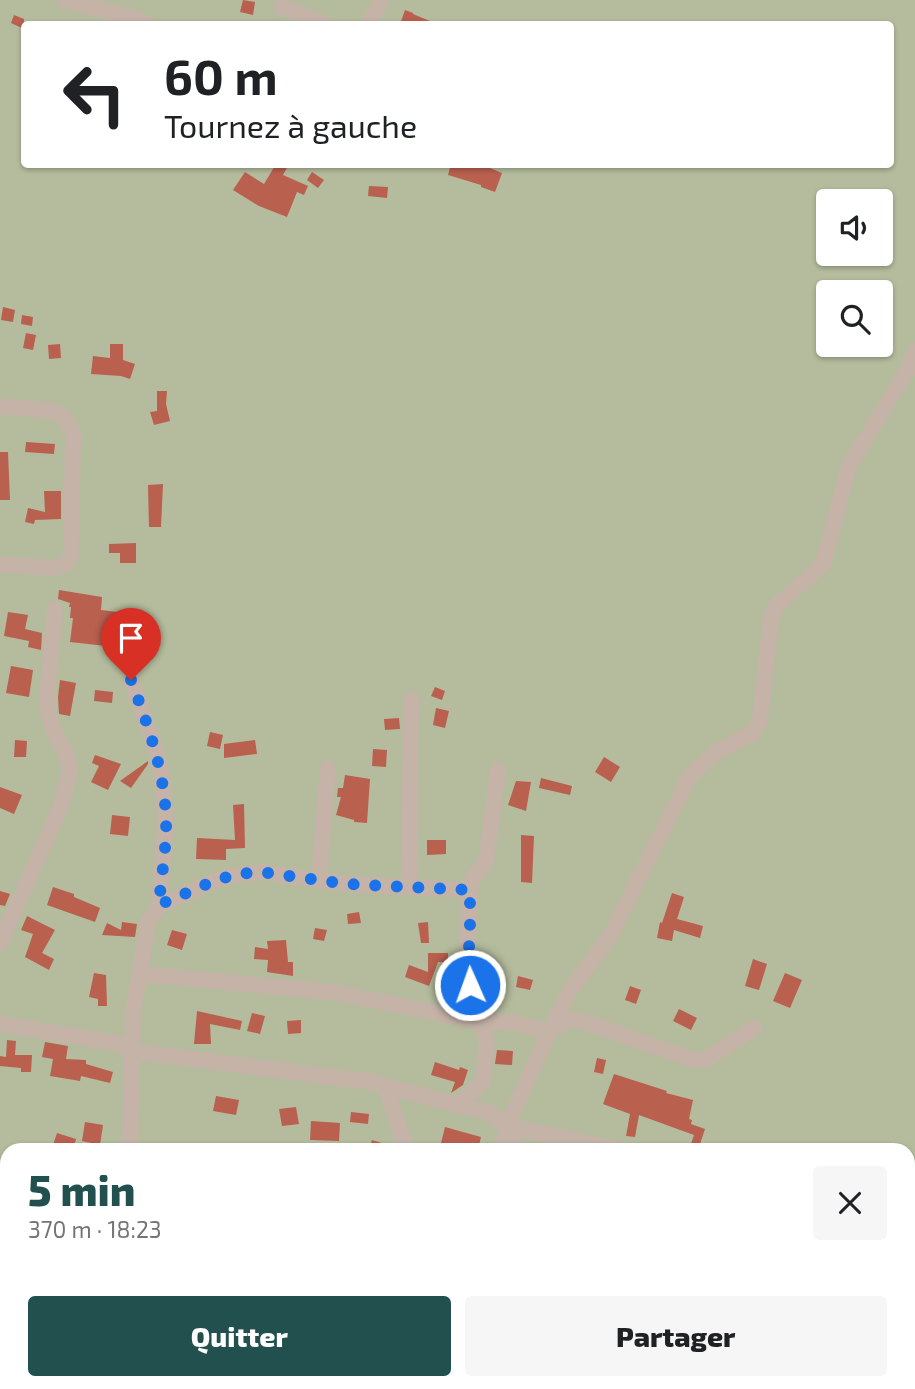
<!DOCTYPE html>
<html lang="fr">
<head>
<meta charset="utf-8">
<style>
  :root { --surface:#fff; --page:#f6f6f6; --text:#202124; --muted:#757577; --accent:#22504f }
  body { margin:0; font-family:"Exo 2",sans-serif; background:var(--page); color:var(--text); height:100vh; display:flex; flex-direction:column; font-size:26px; white-space:nowrap }
  * { box-sizing:border-box; margin:0 }
  p { font-size:23px; color:var(--muted) }
  .icon { flex:none; width:38px; height:38px; fill:none; stroke:currentColor; stroke-width:2; stroke-linecap:round; stroke-linejoin:round }
  .map { position:relative; flex:1; overflow:hidden }
  .details { position:absolute; left:0px; top:1143px; width:915px; height:247px; display:flex; flex-direction:column; background:var(--surface); border-radius:21px 21px 0 0; box-shadow:0 2px 5px #0004 }
  .details>* { flex:none }
  .hud { position:absolute; left:21px; top:21px; width:873px; height:147px; border-radius:7px; box-shadow:0 2px 5px #0004; background:#fff; color:var(--text); overflow:hidden }
  .buttons { position:absolute; left:816px; top:189px; display:grid; gap:14px }
  .buttons a { display:grid; place-items:center; width:77px; height:77px; border-radius:7px; background:var(--surface); box-shadow:0 2px 5px #0004; font-size:35px }
  .pin { position:absolute; display:grid; place-items:center; width:60px; height:60px; color:#fff; margin:-72px -30px; border-radius:50% 50% 50% 0; rotate:-45deg; box-shadow:0 0 7px #0007 }
  .pin .icon { rotate:45deg }
  .me { position:absolute; width:77px; margin:-38px; rotate:358deg; stroke-linejoin:round; filter:drop-shadow(0 0 5px #0008) }
  .turn { display:flex; align-items:center; gap:24px; height:147px; padding:0 28px; font-size:32px }
  .turn .icon { width:91px; height:91px; stroke-width:2.5 }
  .turn b { display:block; font-size:49px; line-height:60px }
  .round { display:grid; place-items:center; flex:none; width:74px; height:74px; border-radius:7px; background:var(--page) }
  .headline { display:flex; align-items:center; justify-content:space-between; height:119px; padding:0 28px }
  h1 { font-size:42px; font-weight:800; line-height:52px; color:var(--accent) }
  .primary-button { display:flex; gap:14px; margin-top:auto; padding:14px 28px }
  .primary-button a { flex:1; height:80px; border-radius:7px; background:var(--accent); color:#fff; font-size:28px; font-weight:800; line-height:80px; text-align:center }
  .primary-button a+a { background:var(--page); color:var(--text) }
  .map>svg:first-child { display:block }
</style>
</head>
<body>
<div class="map">
<svg width="915" height="1389" viewBox="0 0 915 1389">
  <rect width="100%" height="100%" fill="#efe4db"/>
  <path fill="#b4bc9d" fill-rule="evenodd" d="M0 0H915V1389H0ZM24 24H891V164H24ZM828 201H880V254H828ZM828 292H880V345H828ZM7 1150H908V1382H7Z"/>
  <g fill="#b9604f">
    <path d="M243 0 255 2 253 15 240 12Z"/>
    <path d="M405 10 413 13V14L437 24H400Z"/>
    <path d="M14 15 24 19V29L11 23Z"/>
    <path d="M276 164H289L283 175 308 186 304 195 297 192 287 217 259 206 233 190 245 172 264 184Z"/>
    <path d="M451 164H480L502 173 495 192 481 187V185L448 175Z"/>
    <path d="M312 172 324 180 318 188 307 180Z"/>
    <path d="M369 186 388 187 387 198 368 196Z"/>
    <path d="M3 307 15 310 13 322 1 320Z"/>
    <path d="M22 315 33 317 32 326 21 324Z"/>
    <path d="M26 333 36 335 33 350 23 348Z"/>
    <path d="M60 344 61 358 49 359 48 345Z"/>
    <path d="M110 344H123V360L135 364 130 379 121 376 91 374 93 356 110 358Z"/>
    <path d="M157 391H167L166 404 170 421 154 425 150 412 157 411Z"/>
    <path d="M26 442 55 444 54 454 25 452Z"/>
    <path d="M0 452H8L10 500H0Z"/>
    <path d="M163 484 161 527H149L148 485Z"/>
    <path d="M44 491H61V519L35 520 34 524 25 522 28 508 45 512Z"/>
    <path d="M136 543V563H120V553H109V544Z"/>
    <path d="M59 590 102 597 101 610 134 614 132 628 117 627 115 647 70 642 73 618H70L71 607H69L70 603 58 599Z"/>
    <path d="M8 612 28 615 25 629 42 633 41 650 28 647 29 641 4 636Z"/>
    <path d="M11 666 33 670 29 697 6 693Z"/>
    <path d="M60 680 76 683 70 716 59 714 58 697Z"/>
    <path d="M435 687 445 691 442 700 431 696Z"/>
    <path d="M95 690 113 692 112 703 94 701Z"/>
    <path d="M436 708 449 711 445 728 433 725Z"/>
    <path d="M399 718 400 729 385 730 384 719Z"/>
    <path d="M210 732 223 735 220 749 207 746Z"/>
    <path d="M15 740 27 741 26 757H14Z"/>
    <path d="M255 740 257 754 224 758V744Z"/>
    <path d="M373 749 387 750 386 767 372 766Z"/>
    <path d="M95 755 121 764 108 790 91 782 99 766 92 763Z"/>
    <path d="M604 757 620 767 611 782 595 772Z"/>
    <path d="M148 761V764L131 788 120 781Z"/>
    <path d="M345 775 370 779 367 823 354 822V820L336 815 341 797H337L338 788H343Z"/>
    <path d="M541 778 572 786 570 795 539 788Z"/>
    <path d="M516 781 531 782 526 811 508 805Z"/>
    <path d="M0 787 22 795 14 814 0 808Z"/>
    <path d="M244 804 245 848 226 849V860L196 859 197 838 235 840 233 805Z"/>
    <path d="M112 815 130 817 128 836 110 834Z"/>
    <path d="M521 835 534 836 532 883 521 882Z"/>
    <path d="M427 840H446V854L427 855Z"/>
    <path d="M53 887 74 894V897L100 908 95 922 47 905Z"/>
    <path d="M0 891 10 894 5 906 0 905Z"/>
    <path d="M672 893 684 897 677 919 703 926 700 938 674 930 672 941 657 938 660 922 662 923Z"/>
    <path d="M359 912 361 923 348 924 347 914Z"/>
    <path d="M27 916 55 930 42 953 54 959 49 970 25 957 33 934 21 930Z"/>
    <path d="M122 922 137 924 135 937 102 935 107 923 121 930Z"/>
    <path d="M428 922 429 943H421L418 923Z"/>
    <path d="M315 928 327 930 324 941 313 939Z"/>
    <path d="M172 930 187 934 182 950 167 945Z"/>
    <path d="M286 940 288 962H293V976L267 972 268 960 254 959 255 947 268 949 267 941Z"/>
    <path d="M428 953H448V962H438L429 986 405 977 409 965 428 972Z"/>
    <path d="M753 959 767 964 759 990 745 986Z"/>
    <path d="M94 973 106 975 107 1006H98V999L89 997Z"/>
    <path d="M785 973 802 980 790 1008 773 1001Z"/>
    <path d="M518 976 533 980 530 990 516 987Z"/>
    <path d="M630 986 641 990 636 1004 625 1000Z"/>
    <path d="M679 1009 697 1018 691 1030 673 1021Z"/>
    <path d="M197 1011 242 1021 240 1030 210 1024 211 1044H194Z"/>
    <path d="M252 1013 265 1016 260 1034 247 1031Z"/>
    <path d="M301 1020V1033L288 1034 287 1021Z"/>
    <path d="M7 1040 16 1041 15 1055H32L31 1072H21V1068L0 1066V1056L6 1057Z"/>
    <path d="M45 1042 68 1046 66 1059 86 1060V1064L113 1072 110 1083 81 1076 80 1081 50 1076 53 1059 42 1057Z"/>
    <path d="M497 1050 513 1051 512 1065 495 1064Z"/>
    <path d="M597 1058 606 1060 603 1074 594 1072Z"/>
    <path d="M435 1062 459 1070 460 1067 468 1070 463 1085 451 1093 455 1082 431 1075Z"/>
    <path d="M614 1074 667 1091 666 1093 693 1100 689 1119 692 1120 691 1124 705 1129 698 1150H689L694 1135 639 1115 635 1137 626 1136 630 1114 603 1104Z"/>
    <path d="M216 1096 239 1100 236 1115 213 1111Z"/>
    <path d="M296 1107 299 1124 282 1126 279 1109Z"/>
    <path d="M351 1112 369 1114 368 1124 350 1122Z"/>
    <path d="M311 1121 340 1123 339 1141 310 1140Z"/>
    <path d="M85 1122 103 1125 100 1145 82 1141Z"/>
    <path d="M445 1127 481 1137 478 1150H465L441 1143Z"/>
    <path d="M57 1133 76 1139 73 1150 53 1145Z"/>
    <path d="M372 1140 395 1147 396 1150H369Z"/>
  </g>
  <g fill="none" stroke-linecap="round" stroke-linejoin="round">
    <g stroke="#c5b3a8" stroke-width="16">
      <path d="M66 0C93 10 123 12 148 24"/>
      <path d="M282 7 325 24"/>
      <path d="M369 24 381 0"/>
      <path d="M0 406 53 411 64 417 73 431 71 555 66 564 54 568 0 564"/>
      <path d="M319 879 328 768"/>
      <path d="M409 886 411 699"/>
      <path d="M470 890 473 878 486 862 498 770"/>
      <path d="M159 906 214 881 237 875 261 872 346 884 470 890 466 978 487 1041 483 1082 456 1105"/>
      <path d="M0 943 61 806 70 770 66 754 57 738 49 716 47 697 55 609"/>
      <path d="M139 974 333 992 481 1022H512L549 1032 566 1020H579L694 1060H705L754 1028"/>
      <path d="M0 1024 103 1041 120 1044 131 1051 372 1082 456 1105 488 1111 507 1126 622 1150"/>
      <path d="M385 1085 407 1150"/>
      <path d="M507 1133 519 1150"/>
      <path d="M130 1150 133 1012 148 922 159 906 166 821 161 773 155 747 131 680"/>
      <path d="M501 1150 507 1126 549 1032 569 992 610 936 690 775 717 752 752 733 760 720 771 617 776 606 823 564 849 466 908 369 915 351"/>
      <path d="M0 1173 7 1177"/>
      <path d="M908 1354 915 1357"/>
      <path d="M100 1383 116 1389"/>
      <path d="M8 1389 9 1382"/>
      <path d="M361 1389 364 1382"/>
    </g>
  </g>
  <g fill="none" stroke-linecap="round" stroke-linejoin="round">
    <path stroke="#1a73e8" stroke-width="12" stroke-dasharray="0 21.6" d="M131 680C148 725 164 769 166 818 167 847 161 877 159 905L214 881 237 874 261 872 346 884 470 890V939L466 971 470 985"/>
  </g>
</svg>
<div class="buttons">
<a><svg class="icon" aria-label="sound" viewBox="0 0 24 24"><path d="M4 9h4l5-4v14l-5-4H4zM17 9q2 3 0 6"/></svg></a>
<a><svg class="icon" aria-label="search" viewBox="0 0 24 24"><circle cx="10" cy="10" r="6"/><path d="M15 15l6 6"/></svg></a>
</div>
<div class="pin" style="left:131px;top:680px;background:#d93025"><svg class="icon" aria-label="arrive" viewBox="0 0 24 24"><path d="M6 21V4h12l-3 4 3 4H6"/></svg></div>
<svg class="me" style="left:470px;top:985px" viewBox="-20 -20 40 40"><circle r="17" fill="#1a73e8" stroke="#fff" stroke-width="3"/><path d="M0-11L8 9 0 5-8 9z" fill="#fff"/></svg>
<div class="hud">
<div class="turn"><svg class="icon" aria-label="left" viewBox="0 0 24 24"><path d="M17 20v-9H6M10 6l-5 5 5 5"/></svg><div><b>60 m</b>Tournez à gauche</div></div>
</div>
<section class="details">
<div class="headline"><div><h1>5 min</h1><p>370 m · 18:23</p></div><a class="round"><svg class="icon" aria-label="close" viewBox="0 0 24 24"><path d="M6 6l12 12M18 6L6 18"/></svg></a></div>
<div class="primary-button"><a>Quitter</a><a>Partager</a></div>
</section>
</div>
</body>
</html>
